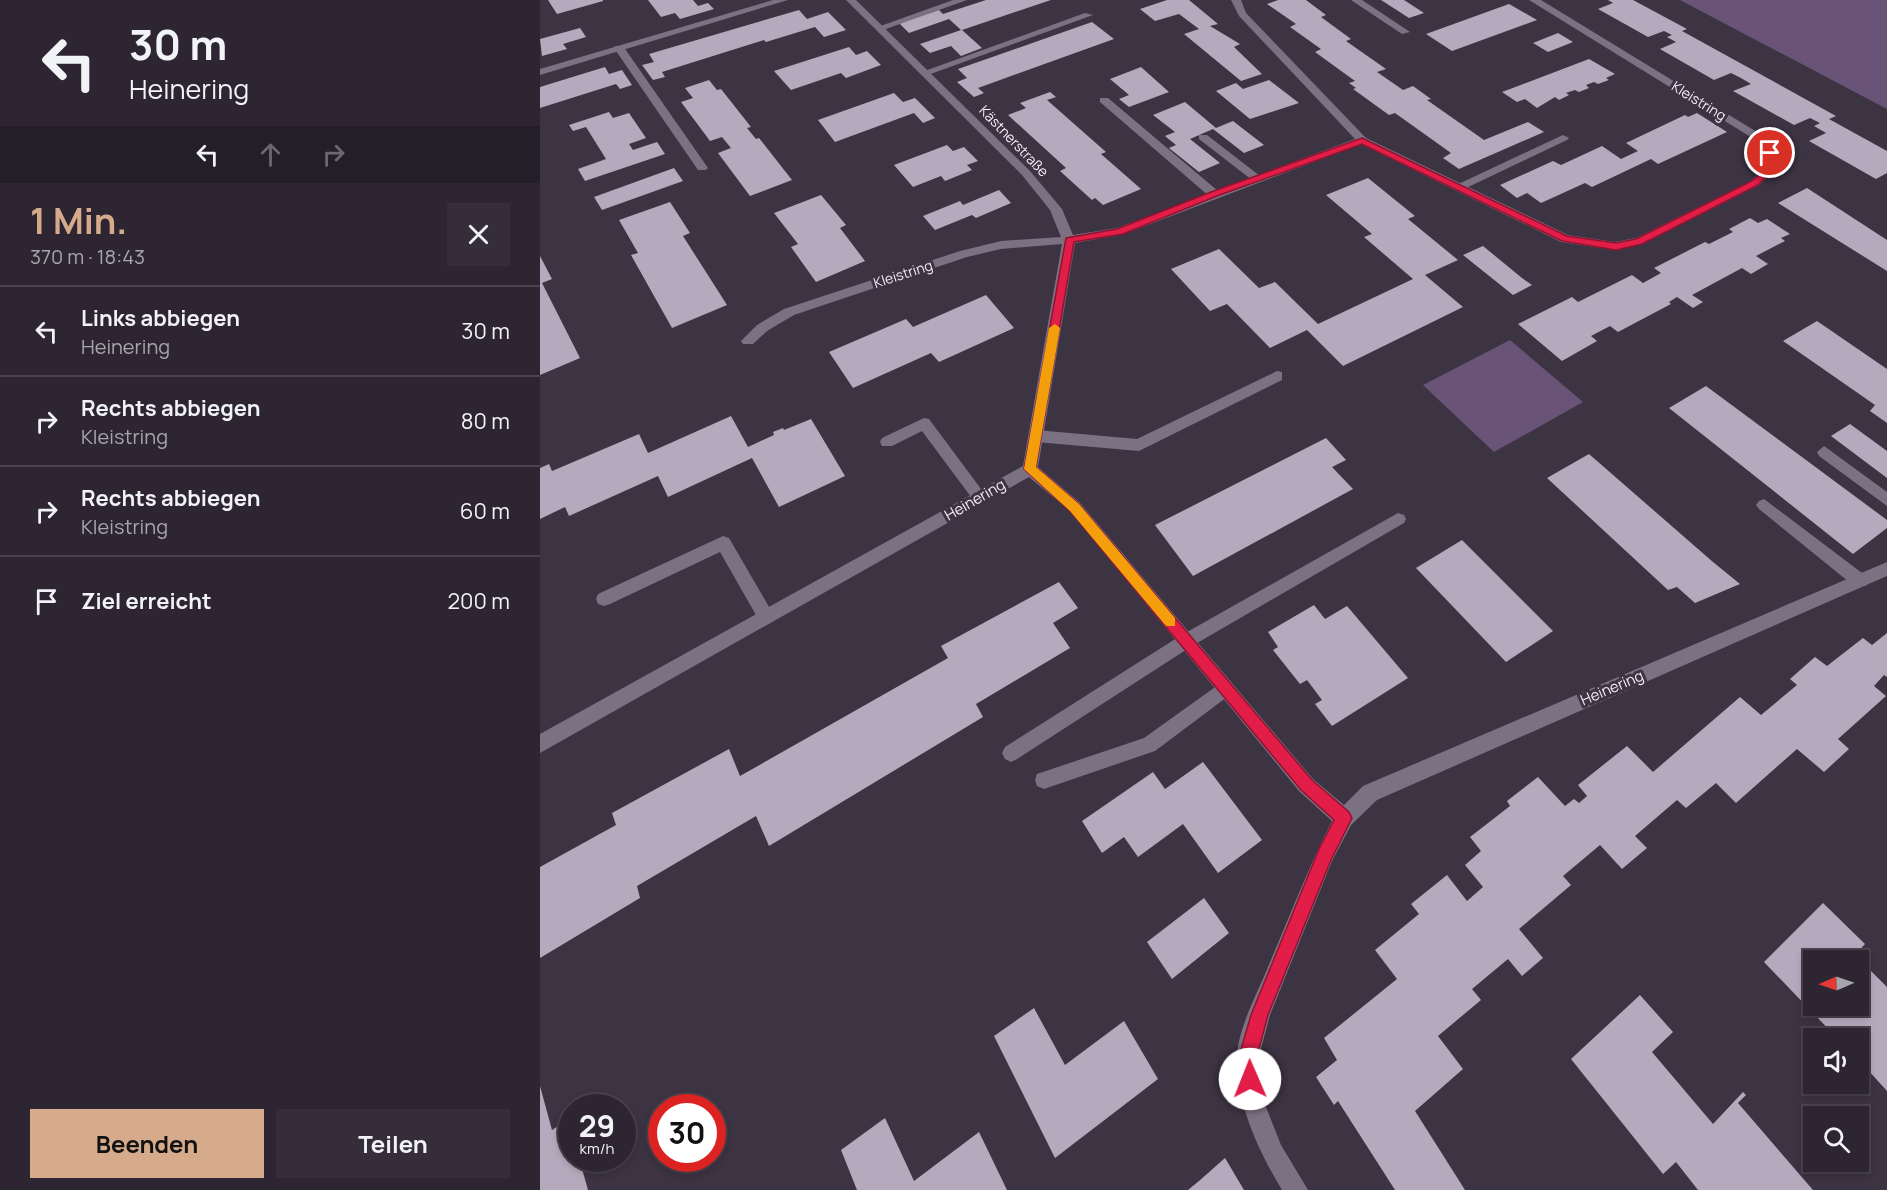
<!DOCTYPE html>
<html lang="de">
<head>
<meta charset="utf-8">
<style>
  :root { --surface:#2d2632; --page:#352e3a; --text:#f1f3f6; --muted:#a7a5ac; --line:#48434d; --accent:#d6ab8b }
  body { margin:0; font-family:Manrope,sans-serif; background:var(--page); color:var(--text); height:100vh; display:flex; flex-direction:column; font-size:22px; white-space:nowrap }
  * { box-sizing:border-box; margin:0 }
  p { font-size:20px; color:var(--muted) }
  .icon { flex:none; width:33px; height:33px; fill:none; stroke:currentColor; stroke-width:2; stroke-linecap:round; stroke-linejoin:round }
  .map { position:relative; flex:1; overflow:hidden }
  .drawer { display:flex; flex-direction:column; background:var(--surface); width:540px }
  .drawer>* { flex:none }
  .top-card { background:#2d2632; color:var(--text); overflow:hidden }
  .needle { width:39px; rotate:268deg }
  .fabs { position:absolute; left:1263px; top:950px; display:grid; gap:12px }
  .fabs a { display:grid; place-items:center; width:66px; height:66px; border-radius:0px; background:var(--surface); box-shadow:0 3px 9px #0003,0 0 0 2px var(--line); font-size:30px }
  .speed { position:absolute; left:18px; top:1094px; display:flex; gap:12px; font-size:30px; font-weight:700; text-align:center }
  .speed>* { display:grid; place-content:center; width:78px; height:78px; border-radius:50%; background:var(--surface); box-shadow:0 3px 9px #0003,0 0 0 2px var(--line); line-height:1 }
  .speed small { font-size:15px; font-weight:400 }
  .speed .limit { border:9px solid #d22; background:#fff; color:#111 }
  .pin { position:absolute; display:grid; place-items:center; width:51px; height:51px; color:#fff; margin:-26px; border:3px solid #fff; border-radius:50%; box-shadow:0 2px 6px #0007 }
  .me { position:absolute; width:66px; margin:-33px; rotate:359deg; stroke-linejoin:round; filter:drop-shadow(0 0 4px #0008) }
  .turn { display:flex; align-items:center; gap:21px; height:126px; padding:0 30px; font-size:27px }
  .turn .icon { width:78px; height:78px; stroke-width:2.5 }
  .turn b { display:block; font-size:42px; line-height:51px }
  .lanes { display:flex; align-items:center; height:57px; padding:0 30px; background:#0003; justify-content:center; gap:30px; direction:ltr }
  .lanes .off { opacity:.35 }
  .round { display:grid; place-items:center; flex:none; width:63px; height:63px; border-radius:0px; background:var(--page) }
  .overview { display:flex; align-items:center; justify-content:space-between; height:102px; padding:0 30px }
  h1 { font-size:36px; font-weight:700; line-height:45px; color:var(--accent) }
  .action { display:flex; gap:12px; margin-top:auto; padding:12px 30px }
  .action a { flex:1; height:69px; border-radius:0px; background:var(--accent); color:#111; font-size:24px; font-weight:700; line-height:69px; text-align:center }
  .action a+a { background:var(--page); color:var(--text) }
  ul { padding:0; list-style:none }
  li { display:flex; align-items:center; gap:18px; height:90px; padding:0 30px; border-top:2px solid var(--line) }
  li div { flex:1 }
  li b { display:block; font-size:22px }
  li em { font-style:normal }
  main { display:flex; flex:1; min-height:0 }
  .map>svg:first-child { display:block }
</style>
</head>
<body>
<main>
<section class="drawer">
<div class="top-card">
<div class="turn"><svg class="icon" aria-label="left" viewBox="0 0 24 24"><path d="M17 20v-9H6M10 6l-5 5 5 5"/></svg><div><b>30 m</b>Heinering</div></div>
<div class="lanes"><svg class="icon" aria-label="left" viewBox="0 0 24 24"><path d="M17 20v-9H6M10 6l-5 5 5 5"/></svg><svg class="icon off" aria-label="ahead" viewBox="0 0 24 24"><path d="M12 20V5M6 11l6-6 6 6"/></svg><svg class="icon off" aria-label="right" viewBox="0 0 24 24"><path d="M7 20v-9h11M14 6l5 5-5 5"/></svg></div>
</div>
<div class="overview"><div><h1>1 Min.</h1><p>370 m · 18:43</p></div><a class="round"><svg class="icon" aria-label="close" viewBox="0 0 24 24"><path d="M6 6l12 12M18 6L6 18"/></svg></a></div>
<ul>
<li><svg class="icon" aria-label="left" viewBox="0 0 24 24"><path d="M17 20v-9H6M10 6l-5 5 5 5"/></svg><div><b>Links abbiegen</b><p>Heinering</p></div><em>30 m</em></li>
<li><svg class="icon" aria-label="right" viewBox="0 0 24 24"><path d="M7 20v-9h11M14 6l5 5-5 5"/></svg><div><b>Rechts abbiegen</b><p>Kleistring</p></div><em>80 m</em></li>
<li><svg class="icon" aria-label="right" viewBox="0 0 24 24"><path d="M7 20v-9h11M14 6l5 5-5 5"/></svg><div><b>Rechts abbiegen</b><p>Kleistring</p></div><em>60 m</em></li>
<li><svg class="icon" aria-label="arrive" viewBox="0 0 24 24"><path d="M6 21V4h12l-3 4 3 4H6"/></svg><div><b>Ziel erreicht</b></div><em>200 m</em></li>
</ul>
<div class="action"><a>Beenden</a><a>Teilen</a></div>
</section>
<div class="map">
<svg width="1347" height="1190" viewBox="0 0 1347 1190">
  <rect width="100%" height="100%" fill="#3c3343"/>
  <g fill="#695477">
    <path d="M1140 0H1347V109Z"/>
    <path d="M970 340 1043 402 954 452 883 385Z"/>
  </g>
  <g fill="#b5aabd" fill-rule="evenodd">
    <path d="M8 0H63V1L17 14Z"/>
    <path d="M108 0H153L158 6 168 3 174 9 140 19 135 13 121 17Z"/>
    <path d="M446 0H511L422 30 442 48 421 56 411 46 390 53 380 44 421 30 409 19 369 33 359 23 399 10 403 14Z"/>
    <path d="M627 0H649L678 24 670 26 700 44 694 47 722 74 701 81 644 34 659 29 639 14 615 21 600 9Z"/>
    <path d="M738 0H766L786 15 781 17 811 39 806 41 846 69 837 72 863 90 873 86 891 99 887 100 944 140 988 122 1004 132 919 169 903 158 911 153 855 113 849 115 813 89 816 88 809 83 815 81 775 52 781 49 750 27 756 24 727 4Z"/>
    <path d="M841 0H864L884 13 869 18Z"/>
    <path d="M1068 0H1093L1147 29 1142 31 1296 116 1289 119 1347 151V173L1336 179 1269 141 1286 133 1274 126 1280 123 1270 118 1254 125 1193 91 1211 84 1201 78 1191 73 1174 80 1120 49 1136 42 1127 37 1132 35 1124 31 1108 37 1058 9 1073 3Z"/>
    <path d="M969 4 997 20 912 51 886 34Z"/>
    <path d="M259 10 267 19 288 12 306 30 284 37 275 27 226 42 224 40 122 72 125 77 113 80 102 65 114 62 109 54Z"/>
    <path d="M552 22 574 39 438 88 444 93 434 97 417 82 427 78 418 69Z"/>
    <path d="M40 28 46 37 23 44 27 49 2 56 0 39Z"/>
    <path d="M1018 33 1033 42 1008 52 993 43Z"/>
    <path d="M309 47 316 55 327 51 341 65 306 78 301 73 251 90 234 71Z"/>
    <path d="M1049 59 1075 74 1066 78 1069 80 1058 84 1054 82 1046 85 1049 88 1039 92 1035 90 1026 93 1029 95 1019 100 1015 97 997 108 985 99 977 102 962 92Z"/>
    <path d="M65 67 69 74 82 70 92 85 80 89 76 84 0 108V87Z"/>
    <path d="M601 67 629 92 589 107 579 99 589 95 570 79Z"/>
    <path d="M169 80 177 90 181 89 211 127 207 128 216 139 219 138 252 180 210 196 178 153 191 148 182 137 170 141 141 102 153 98 145 88Z"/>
    <path d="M729 80 759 103 710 119 676 91 696 83 703 89Z"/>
    <path d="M510 92 516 97 507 100 566 152 561 154 601 189 563 205 555 198 552 200 520 171 526 168 468 115 486 108 480 103Z"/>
    <path d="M354 93 363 102 375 98 395 118 383 123 374 113 295 142 278 120Z"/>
    <path d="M645 102 676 128 693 121 724 145 704 153 673 129 650 139 680 163 659 172 629 148 636 145 625 136 635 132 613 115Z"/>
    <path d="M69 112 73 118 89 113 106 138 89 144 93 150 117 142 125 154 45 181 38 169 66 159 46 127 33 131 29 125Z"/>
    <path d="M1157 113 1187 132 1118 164 1111 159 1052 187 1045 183 1001 203 987 193 977 198 960 185 1013 161 1021 165 1062 146 1081 159 1098 151 1086 143 1145 115 1148 117Z"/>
    <path d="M407 145 413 151 424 147 438 161 427 165 432 170 405 181 401 176 373 187 354 165Z"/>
    <path d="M134 168 143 181 62 210 54 197Z"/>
    <path d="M828 178 875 216 868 219 918 260 885 275 923 307 803 366 767 330 730 348 687 304 670 311 631 269 679 249 719 288 735 282 778 324 873 279 824 237 832 234 786 195Z"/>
    <path d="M1267 188 1347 240V271L1238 203Z"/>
    <path d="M459 190 471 203 436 218 432 215 395 230 383 216 420 201 423 205Z"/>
    <path d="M281 195 306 225 300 228 325 261 276 282 251 247 258 244 234 213Z"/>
    <path d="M130 202 150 233 143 236 187 305 132 328 91 255 98 253 79 220Z"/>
    <path d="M1210 218 1218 223 1227 219 1250 234 1241 238 1245 241 1216 256 1228 264 1211 274 1202 268 1152 295 1163 302 1153 308 1137 297 1129 302 1131 304 1078 332 1070 326 1051 336 1057 341 1022 361 978 324 1032 297 1038 302 1092 275 1103 283 1121 273 1114 268 1165 242 1169 244 1193 232 1189 229Z"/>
    <path d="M943 246 982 278 992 285 973 295 923 255Z"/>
    <path d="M0 256 12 279 2 283 40 358 0 375Z"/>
    <path d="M446 295 474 328 399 362 391 353 313 388 289 352 366 319 373 327Z"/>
    <path d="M1277 321 1347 369V423L1330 411 1335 405 1243 341Z"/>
    <path d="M1166 386 1347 520V528L1313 554 1129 408Z"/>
    <path d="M191 416 208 447 234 435 233 432 243 428 244 430 271 419 305 476 239 507 212 458 128 497 118 476 29 516 25 507 0 519V468L9 464 12 471 99 434 108 453Z"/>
    <path d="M1310 424 1347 451V478L1291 436Z"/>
    <path d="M786 438 806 460 792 467 813 489 653 576 615 525Z"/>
    <path d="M1049 454 1173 562 1200 584 1155 603 1137 587 1128 590 1007 478Z"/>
    <path d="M922 540 1013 631 966 662 876 568Z"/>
    <path d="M519 582 538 608 513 623 530 648 436 704 443 717 229 846 216 816 97 886 100 898 0 958V867L76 825 72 813 189 749 200 776 408 658 401 646Z"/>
    <path d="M774 605 785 619 807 606 868 678 792 726 775 704 782 700 767 680 760 684 733 650 738 647 728 632Z"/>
    <path d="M1347 633V677L1344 675 1334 686 1346 696 1298 739 1309 749 1284 772 1257 749 1196 803 1176 783 1146 808 1137 800 1095 836 1107 848 1082 869 1060 845 1023 876 1031 885 979 929 1003 958 982 976 968 959 932 989 941 1000 898 1036 923 1069 875 1111 925 1190H855L798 1101 794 1105 776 1077 797 1060 784 1038 857 979 835 950 879 914 871 904 907 875 927 901 943 887 925 865 941 851 930 837 970 806 967 801 998 777 1025 806 1034 799 1039 803 1047 796 1038 785 1087 746 1113 772 1200 697 1221 715 1257 685 1250 679 1275 657 1287 666 1323 638 1332 645Z"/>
    <path d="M663 762 722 840 678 873 643 824 598 857 584 837 562 853 542 821 613 772 625 789Z"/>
    <path d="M664 898 689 933 632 979 607 942Z"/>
    <path d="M1283 903 1325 944 1315 955 1347 987V1091L1318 1059V1038H1297L1224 962ZM1274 960H1318V1005H1274Z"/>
    <path d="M1100 995 1133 1032 1112 1052 1173 1124 1203 1092 1206 1095 1198 1103 1273 1190H1158L1136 1162 1123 1174 1031 1059Z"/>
    <path d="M494 1008 525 1065 584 1021 618 1079 515 1158 454 1036Z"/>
    <path d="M0 1086 12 1130 29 1119 32 1158H39L48 1190H0Z"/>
    <path d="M345 1118 374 1181 439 1132 467 1190H317L301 1150Z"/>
    <path d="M685 1158 704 1190H648L659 1181Z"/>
  </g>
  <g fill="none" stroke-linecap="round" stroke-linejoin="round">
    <g fill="#7b7182" fill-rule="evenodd">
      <path d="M413 0H427L343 30 335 28Z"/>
      <path d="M811 0H822L870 32 862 34Z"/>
      <path d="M545 13 553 15 388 75 379 73Z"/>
      <path d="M75 46H83L168 168 166 170H158L74 48Z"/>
      <path d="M560 98H568L678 191V197H670L560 102Z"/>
      <path d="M659 135H667L720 176V180H712L659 139Z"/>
      <path d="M1023 135 1029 138 1027 140 922 190 912 187Z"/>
      <path d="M737 371 742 372V380L599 451 496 442 489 436 496 430 597 439Z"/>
      <path d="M384 418 389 419 444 493 447 497 444 501H434L382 431 352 446H342L340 442 342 438Z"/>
      <path d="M1284 446 1347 492V506L1279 456 1277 452Z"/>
      <path d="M1224 499 1326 576 1328 581 1326 586H1314L1219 509 1216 505 1219 501Z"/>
      <path d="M858 513 864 515 866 519 864 523 652 646 477 759 471 762 465 759 462 753 465 747 640 636Z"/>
      <path d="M183 536 189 538 232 612 234 617 232 622 226 624 220 622 180 552 70 604 64 606 58 604 56 599 58 594Z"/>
      <path d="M685 680 691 682 694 688 691 694 615 751 504 789 497 786 495 780 497 774 604 738Z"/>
    </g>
    <g fill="#7b7182" fill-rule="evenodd">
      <path d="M233 0H248L0 75V69Z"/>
      <path d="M306 0H316L490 171 522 209 533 235 577 228 815 139 699 16 691 0H701L706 13 826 138 1028 235 1075 242 1096 238 1211 181 1222 170 1224 153 1209 136 989 0H1001L1217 132 1236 153 1234 171 1219 185 1103 244 1075 250 1021 242 821 144 584 234 535 243 498 467 540 503 773 779 804 805 823 786 1347 562V576L837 800 811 825 792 861 730 1015 719 1056 724 1102 741 1145 768 1190H742C718 1150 697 1105 697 1058 697 1030 718 992 728 967 749 918 768 868 792 821L759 791 530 511 489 477 0 753V734L483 466 522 244 461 249 427 257 254 315 227 331 213 344H203L201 341 217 325 244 309 420 251 461 241 521 237 510 210 482 175Z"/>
    </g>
  </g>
  <path fill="#e11d48" stroke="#92132f" stroke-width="1.5" d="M822 138 1027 236 1076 243 1096 239 1212 181 1224 170 1226 151 1234 153 1233 171 1218 185 1102 244 1076 250 1022 241 822 144 677 196 583 234 534 242 496 467 539 504 772 780 809 812 812 818 791 860 728 1015 717 1056 720 1079 717 1085 710 1088 704 1085 699 1056 711 1015 779 849 794 820 761 790 530 511 484 469 526 238 577 229 671 192Z"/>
  <path fill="#f59e0b" d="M515 324 520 328 496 467 539 504 635 618V626H626L530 511 484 469 509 328Z"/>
  <g text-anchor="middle" stroke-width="6" stroke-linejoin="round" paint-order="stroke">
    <g font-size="14" fill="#f1ecf6" stroke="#3c3343">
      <text transform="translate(1159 101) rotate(32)" y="5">Kleistring</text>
      <text transform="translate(474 141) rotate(46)" y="5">Kästnerstraße</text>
      <text transform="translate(363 274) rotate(-18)" y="5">Kleistring</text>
    </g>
    <g font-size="15" fill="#f1ecf6" stroke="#3c3343">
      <text transform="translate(435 500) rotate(-30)" y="5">Heinering</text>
      <text transform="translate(1072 688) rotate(-23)" y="5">Heinering</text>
    </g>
  </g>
</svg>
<div class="fabs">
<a><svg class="needle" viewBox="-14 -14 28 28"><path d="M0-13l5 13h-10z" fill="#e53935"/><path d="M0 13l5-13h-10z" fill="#a7a5ac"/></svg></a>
<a><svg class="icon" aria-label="sound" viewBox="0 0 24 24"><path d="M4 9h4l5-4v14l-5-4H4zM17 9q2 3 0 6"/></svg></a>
<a><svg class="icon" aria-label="search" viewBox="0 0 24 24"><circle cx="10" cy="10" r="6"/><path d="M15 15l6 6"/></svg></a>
</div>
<div class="speed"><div>29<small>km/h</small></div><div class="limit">30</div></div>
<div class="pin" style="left:1230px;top:153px;background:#d93025"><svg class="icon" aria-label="arrive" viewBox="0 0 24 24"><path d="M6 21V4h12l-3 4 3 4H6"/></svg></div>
<svg class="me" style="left:710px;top:1079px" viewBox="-20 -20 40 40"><circle r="19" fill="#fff"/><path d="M0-13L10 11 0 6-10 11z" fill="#e11d48"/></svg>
</div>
</main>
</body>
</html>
